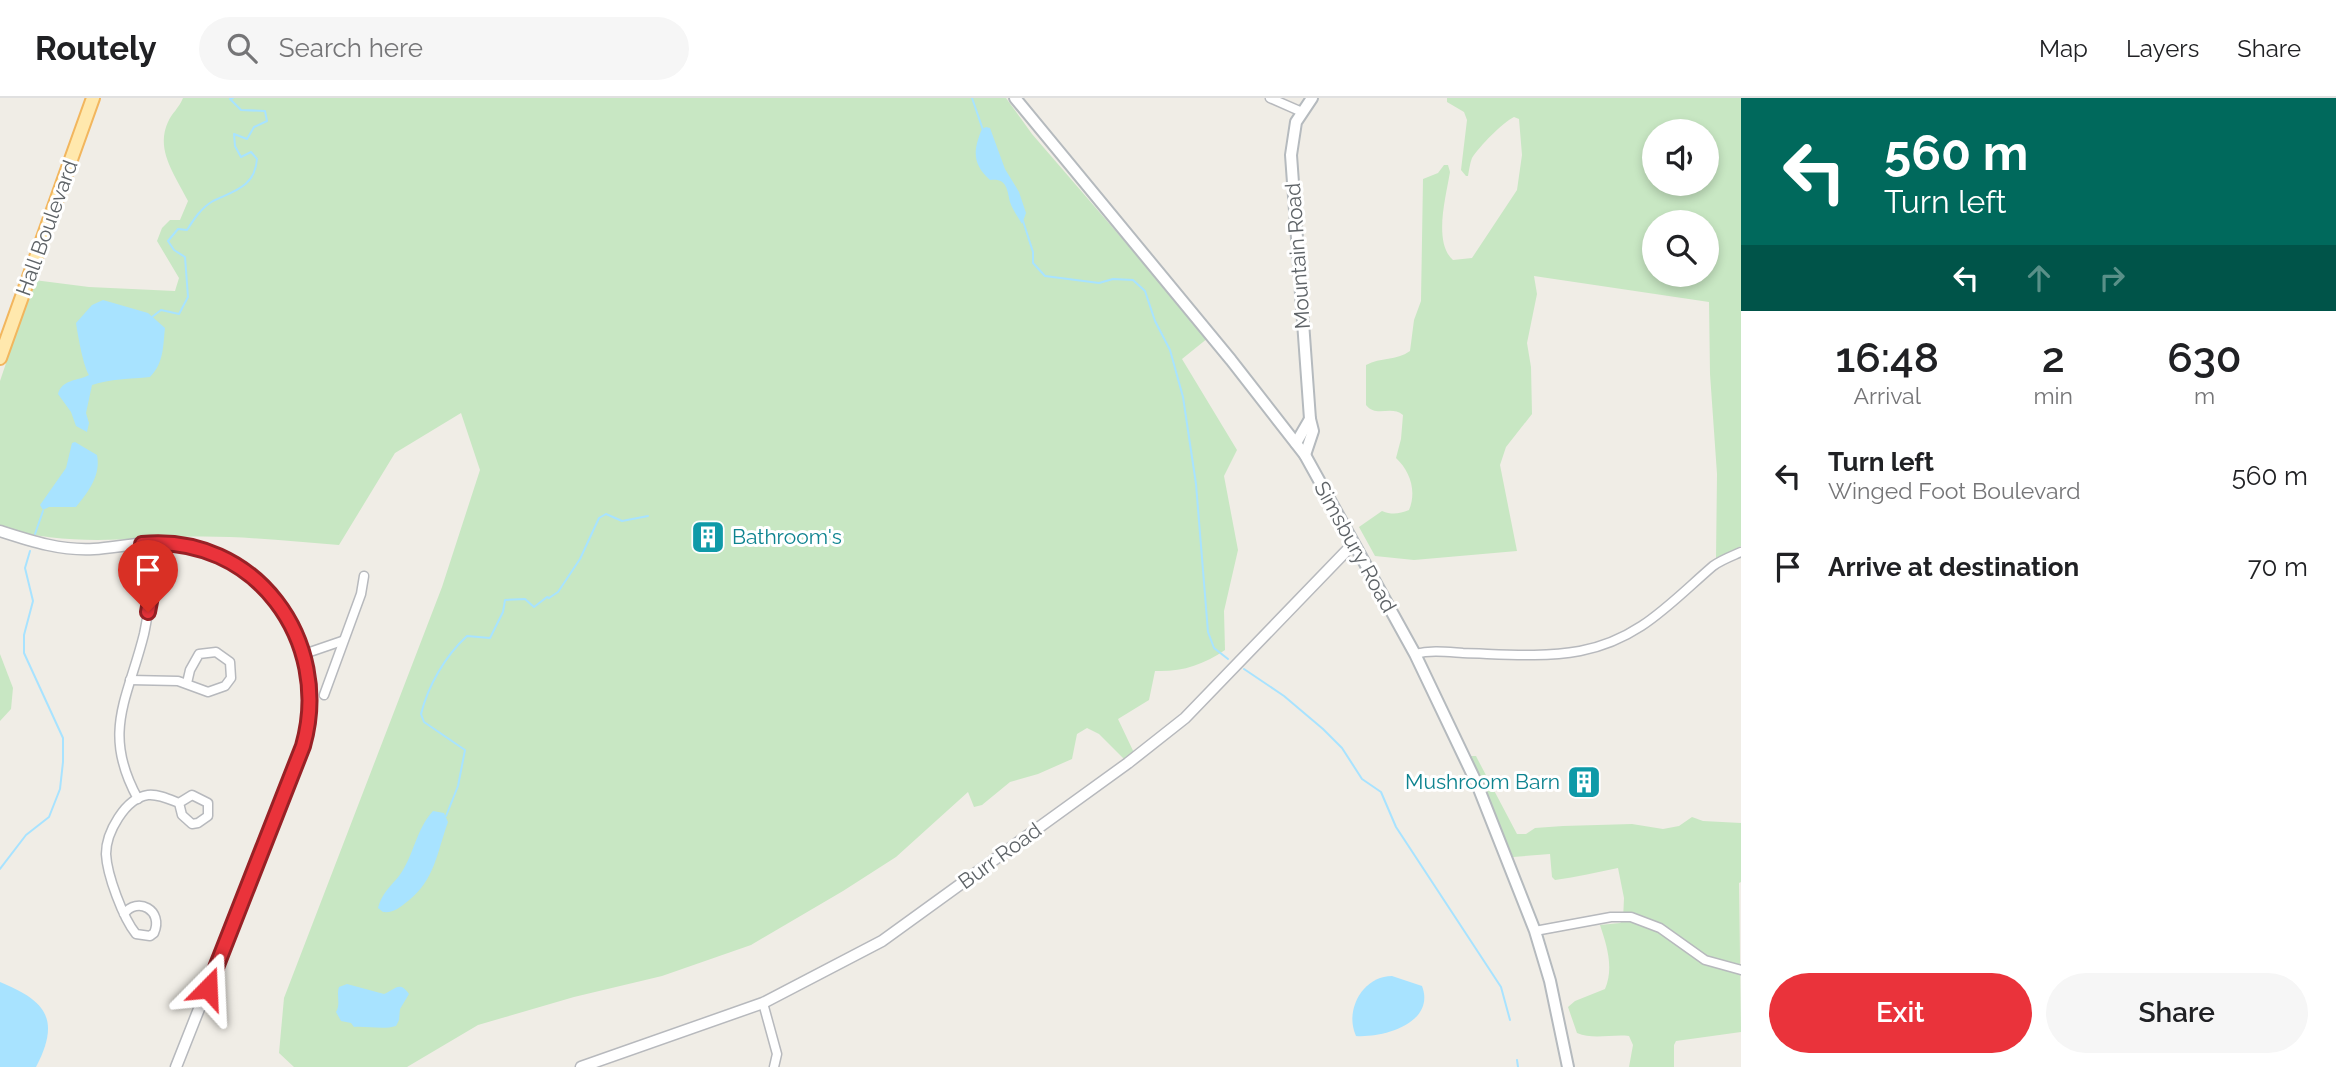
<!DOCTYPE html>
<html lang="en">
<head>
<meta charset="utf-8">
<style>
  :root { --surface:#fff; --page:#f6f6f6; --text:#202124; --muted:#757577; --line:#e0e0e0; --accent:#ea333b }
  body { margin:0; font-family:Raleway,sans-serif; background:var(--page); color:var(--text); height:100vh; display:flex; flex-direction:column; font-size:26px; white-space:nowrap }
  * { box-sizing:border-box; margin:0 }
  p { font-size:23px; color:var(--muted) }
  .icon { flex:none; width:38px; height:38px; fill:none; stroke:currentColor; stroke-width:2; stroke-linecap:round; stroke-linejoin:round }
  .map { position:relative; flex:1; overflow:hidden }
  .drawer { display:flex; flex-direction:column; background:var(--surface); width:595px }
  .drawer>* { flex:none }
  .guide { background:#00695c; color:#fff; overflow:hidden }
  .fabs { position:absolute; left:1642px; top:21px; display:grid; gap:14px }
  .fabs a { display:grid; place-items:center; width:77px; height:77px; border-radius:50%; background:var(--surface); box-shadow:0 4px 10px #0003; font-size:35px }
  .pin { position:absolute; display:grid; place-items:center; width:60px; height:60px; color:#fff; margin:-72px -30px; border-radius:50% 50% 50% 0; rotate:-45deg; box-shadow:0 0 7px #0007 }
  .pin .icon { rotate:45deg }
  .me { position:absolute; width:77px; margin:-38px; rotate:21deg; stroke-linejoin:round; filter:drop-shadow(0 0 5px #0008) }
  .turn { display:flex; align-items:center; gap:24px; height:147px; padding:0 28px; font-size:32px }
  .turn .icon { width:91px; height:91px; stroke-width:2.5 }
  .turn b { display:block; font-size:49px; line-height:60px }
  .lanes { display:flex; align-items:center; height:66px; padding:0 28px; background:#0003; justify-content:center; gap:35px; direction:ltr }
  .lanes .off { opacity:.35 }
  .eta { display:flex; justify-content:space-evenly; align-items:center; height:119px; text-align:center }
  .eta b { font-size:42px; font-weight:600; line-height:49px }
  .cta { display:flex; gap:14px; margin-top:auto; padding:14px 28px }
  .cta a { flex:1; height:80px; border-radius:42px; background:var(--accent); color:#fff; font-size:28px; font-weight:600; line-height:80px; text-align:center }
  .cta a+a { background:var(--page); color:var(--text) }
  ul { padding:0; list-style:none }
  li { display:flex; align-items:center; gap:21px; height:91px; padding:0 28px }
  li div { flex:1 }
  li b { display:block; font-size:26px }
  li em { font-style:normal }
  header { display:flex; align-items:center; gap:42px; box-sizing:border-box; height:98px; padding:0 35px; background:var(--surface); border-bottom:2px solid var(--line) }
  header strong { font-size:33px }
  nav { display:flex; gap:38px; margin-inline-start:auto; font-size:24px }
  .search { width:490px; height:63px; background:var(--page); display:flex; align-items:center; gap:18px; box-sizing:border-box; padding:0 24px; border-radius:38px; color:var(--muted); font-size:26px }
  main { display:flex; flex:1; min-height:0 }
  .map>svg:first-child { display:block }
</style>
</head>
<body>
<header>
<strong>Routely</strong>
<div class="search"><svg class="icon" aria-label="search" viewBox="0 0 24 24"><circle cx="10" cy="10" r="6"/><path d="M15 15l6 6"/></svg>Search here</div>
<nav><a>Map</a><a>Layers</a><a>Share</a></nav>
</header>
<main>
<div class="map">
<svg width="1741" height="969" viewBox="0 0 1741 969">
  <rect width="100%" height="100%" fill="#f0ede6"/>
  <g fill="#c8e7c3" fill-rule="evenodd">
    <path d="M183 0H1006L1032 36 1208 240 1182 261 1237 352 1224 378 1238 452 1224 513 1225 552C1203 567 1182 574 1155 573L1149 602 1118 621 1136 659 1128 665 1099 636 1087 630 1077 636 1072 661 1038 676 1010 684 982 707 974 709 968 694 896 759 843 793 751 847 662 878 574 899 478 927 407 969H294L279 955 284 900 442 489 480 372 461 315 395 355 339 447C287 443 234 437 182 439 117 441 64 448 0 429V283L34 182 89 189 175 193 179 180 157 143 162 130 170 122H180L188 103C175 77 155 52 168 24 172 15 179 10 183 0Z"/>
    <path d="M1447 0H1741V448L1716 462 1717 376 1710 276 1709 204 1534 178 1537 196 1527 245 1531 269 1532 316 1506 349 1500 367 1517 453 1414 462 1375 458 1359 429 1382 413C1392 417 1399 416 1409 412 1417 393 1410 373 1396 360L1401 341 1403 317C1391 307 1376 320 1366 307V267C1381 259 1396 263 1410 253L1414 222 1421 203 1423 81 1438 75 1444 67H1448L1450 74C1446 99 1433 144 1453 162L1472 160 1517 92 1522 57 1519 21 1514 19C1503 24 1479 49 1472 60 1470 65 1469 72 1468 78H1466L1461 72 1467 22 1464 14 1447 4ZM1654 33H1706V86H1654ZM1654 124H1706V177H1654Z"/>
    <path d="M0 556 13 590 11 611 0 623Z"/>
    <path d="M1470 658H1476L1478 662 1517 736H1526L1535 730 1563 728 1632 726 1663 731 1679 728 1692 719 1703 723 1741 725V784L1739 785 1741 934 1676 943 1674 947V969H1629L1633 947 1629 938C1612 936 1593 942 1577 935L1568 909 1575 903 1605 891C1614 870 1607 848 1600 827L1620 825 1623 822 1624 800 1618 770C1597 774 1577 779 1555 782L1552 779 1550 756 1513 759Z"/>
  </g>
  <g fill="#a8e3ff">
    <path d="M986 29 990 30 1005 71 1019 94 1026 115 1022 126C1018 119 1012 111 1010 104 1007 91 1007 80 990 82 972 66 973 52 982 31Z"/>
    <path d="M103 202 148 215 165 230C163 248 164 265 150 279 130 281 110 281 92 287L86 315 89 325 87 334 76 328 71 314 58 296C62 281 78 283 89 277 83 267 78 238 76 225L92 207Z"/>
    <path d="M75 344 97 357C101 377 89 393 76 409H49L43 412 40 407 66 370 72 345Z"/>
    <path d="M433 713 444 715 448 724C437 754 435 782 408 803 399 810 394 815 383 814L378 810C382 795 390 789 399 778 414 758 416 731 433 713Z"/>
    <path d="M1392 878 1422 888C1436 925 1383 940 1356 938 1344 912 1363 878 1392 878Z"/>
    <path d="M0 884C46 903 61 921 36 969H0Z"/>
    <path d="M347 886 384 896C395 892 399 882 409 896L400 911 399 922 396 928C384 932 367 928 354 929L351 925 341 923 336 914C341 906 336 898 339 889Z"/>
  </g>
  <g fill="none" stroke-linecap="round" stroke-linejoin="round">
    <g stroke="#a8e3ff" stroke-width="2">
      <path d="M972 0 983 32"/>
      <path d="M1023 123 1033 154V165L1045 178 1099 185 1113 181 1133 182 1145 193 1155 223 1170 252 1183 299 1196 386 1208 534 1214 550 1228 561"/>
      <path d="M152 219 161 212 179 216 188 199 185 159 174 152 168 143 178 131 187 132C194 121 201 110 213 103 234 93 255 89 257 61L251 54 241 59 235 48 234 36 247 41 254 29 267 23 265 13 241 12 230 1 233 0"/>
      <path d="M35 436 43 413"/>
      <path d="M1244 571 1284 598 1323 631 1342 650 1362 681 1381 694 1396 729 1501 889 1510 922"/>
      <path d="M446 718 458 688 465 652 424 624 421 616C428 588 445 558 467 538L490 540 503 514 505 502 525 501 534 509 547 499 549 500 558 494 580 461 599 420 606 416 622 423 648 418"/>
      <path d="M0 771 26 737 49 719 60 691 63 664V640L24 555V537L33 503 25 470 30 453"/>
      <path d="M1517 962 1518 969"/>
    </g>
    <g stroke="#b7b9bd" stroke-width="11">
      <g id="minor">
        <path d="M1270 0 1302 14"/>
        <path d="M142 446 147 489 152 493 156 488 153 445"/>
        <path d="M304 556 342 543"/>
        <path d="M1415 556C1431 552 1447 554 1463 555 1501 556 1542 560 1580 553 1639 542 1670 505 1713 468 1721 462 1732 458 1741 454"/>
        <path d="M130 582 178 583 208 594 225 588 231 580 230 564 216 554 199 556 190 572 187 585"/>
        <path d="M324 597 361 496 364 478"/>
        <path d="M138 701C101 634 128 601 144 536 147 522 149 507 152 493"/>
        <path d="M124 816C137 798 164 812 154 835L150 838 136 836C123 820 107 777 106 756 106 735 125 700 148 697 159 696 169 701 179 705L192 697 208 705V718L198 725 192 726 182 717 179 705"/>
        <path d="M1535 833 1611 819H1631L1660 830 1705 862 1741 872"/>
        <path d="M763 905 777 956 774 969"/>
      </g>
    </g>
    <g stroke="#b7b9bd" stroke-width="13">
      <g id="tertiary">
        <path d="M0 433C31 443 61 453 94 451 122 449 152 441 180 447 276 465 330 555 303 648L176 969"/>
        <path d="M581 969 763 905 882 843 1128 665 1185 620 1353 446"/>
      </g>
    </g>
    <g stroke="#b5babe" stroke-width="14">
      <g id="secondary">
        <path d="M1015 0 1231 262 1305 357 1415 556 1477 686 1535 833 1550 883 1568 969"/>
        <path d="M1296 345 1310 321"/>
        <path d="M1305 357 1313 333 1310 321 1291 57 1296 24 1312 0"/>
      </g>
    </g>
    <g stroke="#f2b65e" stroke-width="16">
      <path id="primary" d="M0 260 93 0"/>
    </g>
    <use href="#minor" stroke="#fff" stroke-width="8"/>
    <use href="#tertiary" stroke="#fff" stroke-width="10"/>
    <use href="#secondary" stroke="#fff" stroke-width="10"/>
    <use href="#primary" stroke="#ffe8ad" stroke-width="12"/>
  </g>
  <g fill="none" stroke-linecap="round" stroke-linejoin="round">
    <g stroke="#982126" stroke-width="18">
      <path id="route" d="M148 514 152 493 147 489 142 446C255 435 333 543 303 648L208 890"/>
    </g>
    <use href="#route" stroke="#ea333b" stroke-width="12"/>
  </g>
  <defs>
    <g id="building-square" transform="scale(1.75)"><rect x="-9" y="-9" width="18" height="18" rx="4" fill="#0f9aa8" stroke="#fff"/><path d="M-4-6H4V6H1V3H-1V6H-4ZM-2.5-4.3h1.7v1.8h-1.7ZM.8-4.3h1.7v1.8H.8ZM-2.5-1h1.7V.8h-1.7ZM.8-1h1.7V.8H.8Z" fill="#fff"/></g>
  </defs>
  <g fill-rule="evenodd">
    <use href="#building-square" x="708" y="439"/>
    <use href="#building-square" x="1584" y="684"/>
  </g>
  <g text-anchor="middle" stroke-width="6" stroke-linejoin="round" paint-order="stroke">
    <g font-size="21" fill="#5e6367" stroke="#fff">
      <text transform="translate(47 130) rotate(-70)" y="7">Hall Boulevard</text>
      <text transform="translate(1298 158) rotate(-94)" y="7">Mountain Road</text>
      <text transform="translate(1355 449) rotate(61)" y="7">Simsbury Road</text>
      <text transform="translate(1000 758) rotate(-36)" y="7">Burr Road</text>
    </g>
    <g font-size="21" fill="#0d838f" stroke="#fff" text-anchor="start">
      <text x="732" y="446">Bathroom's</text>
      <text x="1560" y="691" text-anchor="end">Mushroom Barn</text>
    </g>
  </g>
</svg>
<div class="fabs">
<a><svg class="icon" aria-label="sound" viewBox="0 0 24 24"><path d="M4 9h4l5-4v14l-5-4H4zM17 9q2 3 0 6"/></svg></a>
<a><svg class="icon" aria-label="search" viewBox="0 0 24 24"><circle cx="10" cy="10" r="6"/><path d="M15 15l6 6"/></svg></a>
</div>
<div class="pin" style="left:148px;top:514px;background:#d93025"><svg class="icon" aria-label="arrive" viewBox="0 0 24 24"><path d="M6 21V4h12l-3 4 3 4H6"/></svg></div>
<svg class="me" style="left:208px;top:890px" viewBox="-20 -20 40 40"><path d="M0-17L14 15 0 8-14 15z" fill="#ea333b" stroke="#fff" stroke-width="4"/></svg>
</div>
<section class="drawer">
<div class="guide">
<div class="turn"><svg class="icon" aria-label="left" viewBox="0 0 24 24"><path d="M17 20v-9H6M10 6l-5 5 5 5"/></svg><div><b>560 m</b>Turn left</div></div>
<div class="lanes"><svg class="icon" aria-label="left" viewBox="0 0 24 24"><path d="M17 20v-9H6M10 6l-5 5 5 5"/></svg><svg class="icon off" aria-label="ahead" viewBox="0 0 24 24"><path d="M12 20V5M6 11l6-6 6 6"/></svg><svg class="icon off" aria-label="right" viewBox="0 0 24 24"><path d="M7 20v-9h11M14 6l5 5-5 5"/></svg></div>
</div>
<div class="eta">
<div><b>16:48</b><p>Arrival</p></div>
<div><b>2</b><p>min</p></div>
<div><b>630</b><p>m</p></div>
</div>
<ul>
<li><svg class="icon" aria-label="left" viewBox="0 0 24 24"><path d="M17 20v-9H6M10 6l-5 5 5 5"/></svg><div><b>Turn left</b><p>Winged Foot Boulevard</p></div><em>560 m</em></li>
<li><svg class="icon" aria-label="arrive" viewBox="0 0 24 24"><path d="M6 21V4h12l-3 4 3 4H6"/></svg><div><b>Arrive at destination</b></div><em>70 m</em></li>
</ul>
<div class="cta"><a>Exit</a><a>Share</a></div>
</section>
</main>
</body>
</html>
